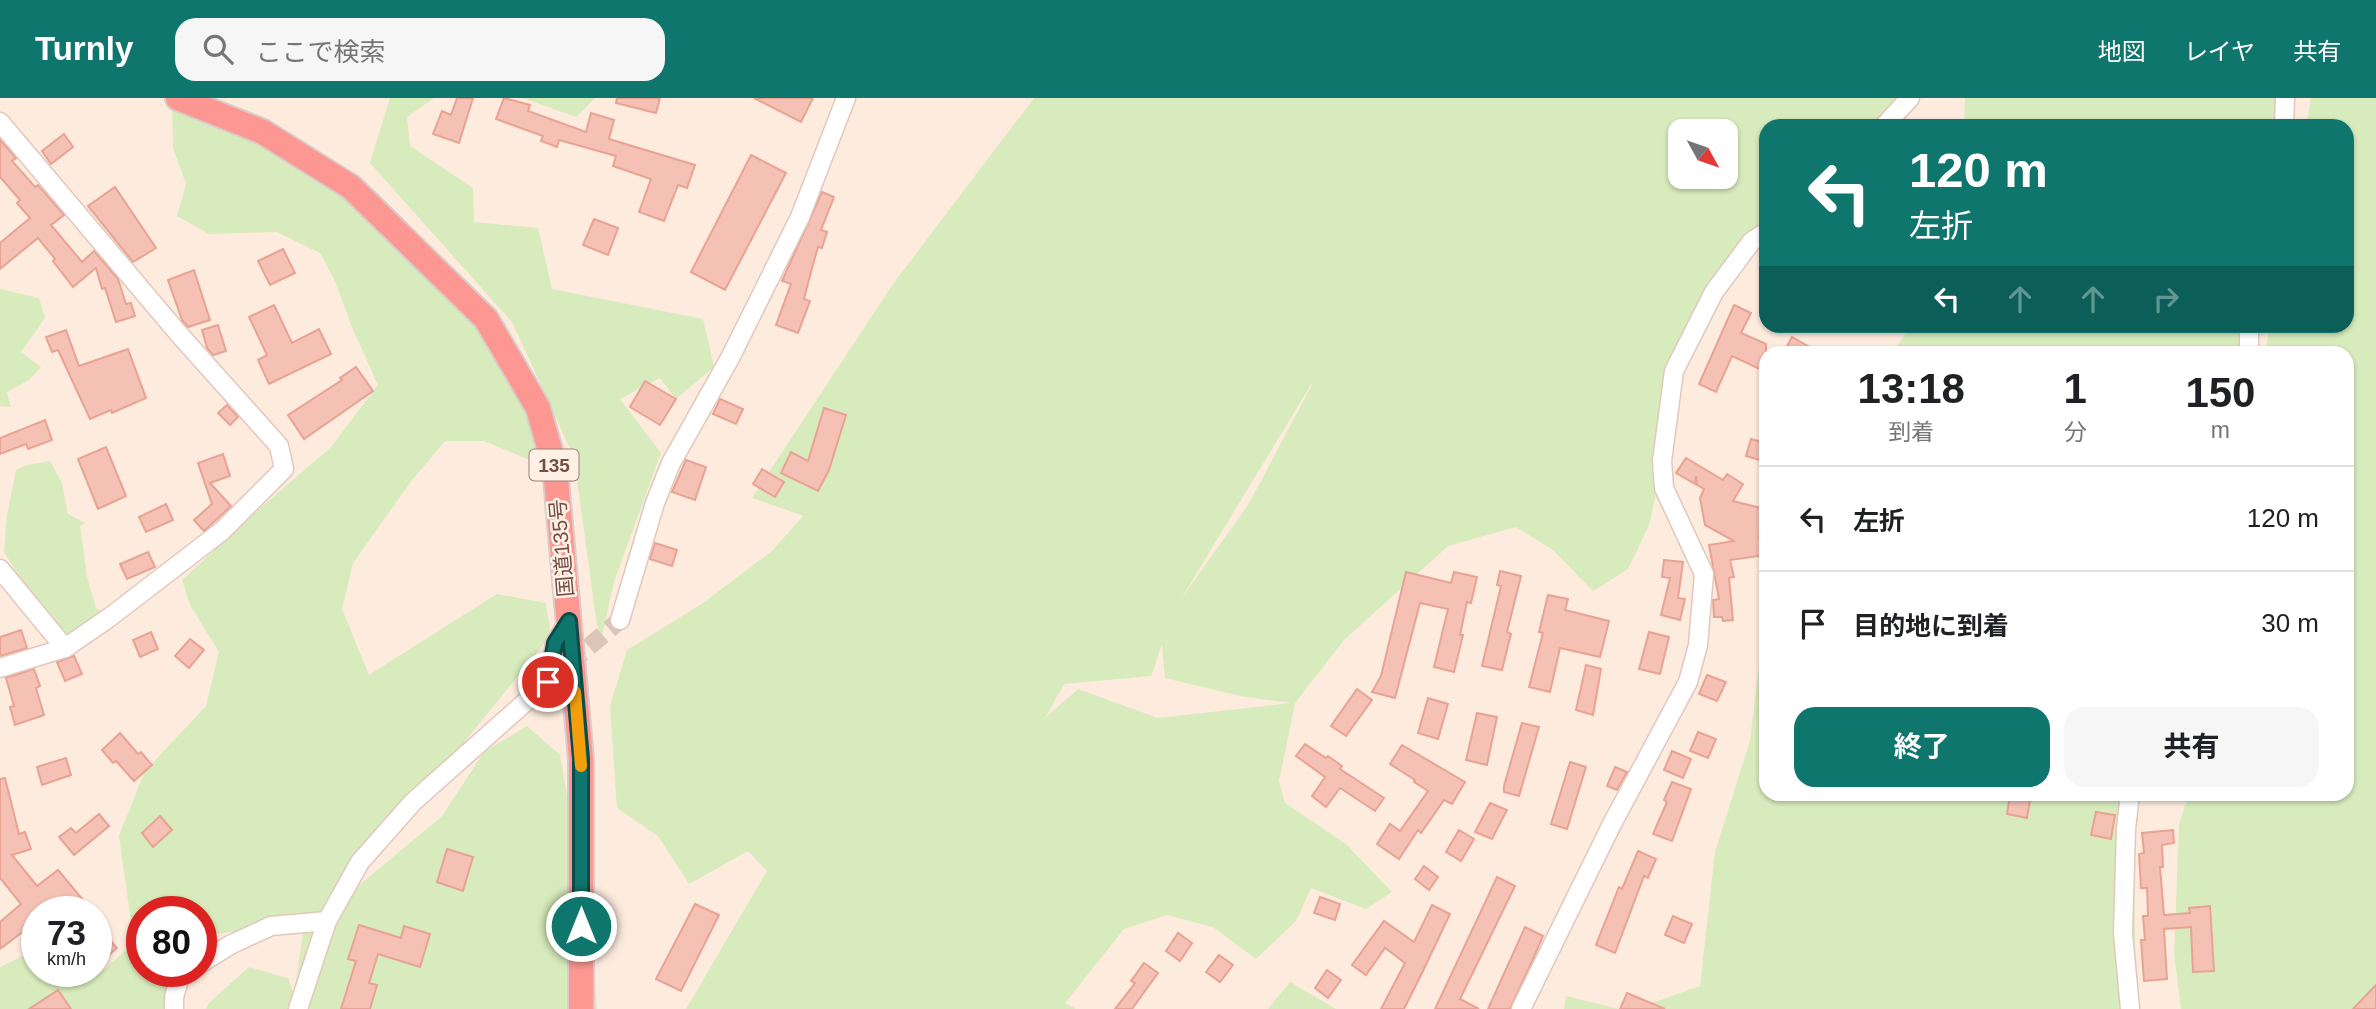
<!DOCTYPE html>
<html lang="ja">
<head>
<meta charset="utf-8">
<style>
  :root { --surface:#fff; --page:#f6f6f6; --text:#202124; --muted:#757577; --line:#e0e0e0; --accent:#0f766e }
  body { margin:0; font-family:Helvetica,"Noto Sans JP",sans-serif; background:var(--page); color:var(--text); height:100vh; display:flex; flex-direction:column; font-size:26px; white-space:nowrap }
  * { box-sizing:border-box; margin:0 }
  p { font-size:23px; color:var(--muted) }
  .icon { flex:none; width:38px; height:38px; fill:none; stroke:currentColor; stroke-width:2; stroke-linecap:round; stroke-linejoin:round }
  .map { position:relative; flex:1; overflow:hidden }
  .side { position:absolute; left:1759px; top:248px; width:595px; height:455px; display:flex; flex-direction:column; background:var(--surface); border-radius:21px; box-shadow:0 2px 5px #0004 }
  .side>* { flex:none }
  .guide { position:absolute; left:1759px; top:21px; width:595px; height:214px; border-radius:21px; box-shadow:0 2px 5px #0004; background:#0f766e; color:#fff; overflow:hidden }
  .needle { width:46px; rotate:130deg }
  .buttons { position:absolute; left:1668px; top:21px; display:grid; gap:14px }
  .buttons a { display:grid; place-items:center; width:70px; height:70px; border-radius:14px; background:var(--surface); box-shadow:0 2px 5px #0004; font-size:35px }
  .speed { position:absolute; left:21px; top:798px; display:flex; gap:14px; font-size:35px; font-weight:700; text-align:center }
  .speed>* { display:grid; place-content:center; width:91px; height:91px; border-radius:50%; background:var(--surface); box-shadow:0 2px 5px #0004; line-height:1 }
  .speed small { font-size:18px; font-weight:400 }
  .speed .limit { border:10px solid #d22; background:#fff; color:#111 }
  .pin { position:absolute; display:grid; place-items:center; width:60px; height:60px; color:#fff; margin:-30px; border:4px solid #fff; border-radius:50%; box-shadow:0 2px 7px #0007 }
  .me { position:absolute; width:77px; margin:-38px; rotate:0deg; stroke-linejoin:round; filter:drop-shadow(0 0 5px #0008) }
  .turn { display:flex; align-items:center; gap:24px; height:147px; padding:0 35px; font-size:32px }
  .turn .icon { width:91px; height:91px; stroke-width:2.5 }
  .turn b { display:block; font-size:49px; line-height:60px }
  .lanes { display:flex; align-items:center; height:66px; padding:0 35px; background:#0003; justify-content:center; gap:35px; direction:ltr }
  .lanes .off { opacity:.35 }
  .eta { display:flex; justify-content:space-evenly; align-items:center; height:119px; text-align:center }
  .eta b { font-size:42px; font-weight:700; line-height:49px }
  .button { display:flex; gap:14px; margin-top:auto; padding:14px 35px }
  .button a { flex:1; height:80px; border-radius:21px; background:var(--accent); color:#fff; font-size:28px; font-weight:700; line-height:80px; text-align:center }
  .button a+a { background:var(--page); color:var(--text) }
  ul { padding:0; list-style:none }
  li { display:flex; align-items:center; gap:21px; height:105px; padding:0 35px; border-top:2px solid var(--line) }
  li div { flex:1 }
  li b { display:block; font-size:26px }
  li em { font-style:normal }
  header { display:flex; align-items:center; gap:42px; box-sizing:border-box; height:98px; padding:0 35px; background:var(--accent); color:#fff }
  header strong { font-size:33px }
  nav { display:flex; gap:38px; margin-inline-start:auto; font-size:24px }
  .search { width:490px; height:63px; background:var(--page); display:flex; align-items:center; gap:18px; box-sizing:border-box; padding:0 24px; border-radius:21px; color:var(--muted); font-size:26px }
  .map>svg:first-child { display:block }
</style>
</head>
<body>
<header>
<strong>Turnly</strong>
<div class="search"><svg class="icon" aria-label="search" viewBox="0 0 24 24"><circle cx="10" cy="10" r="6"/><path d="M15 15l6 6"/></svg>ここで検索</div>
<nav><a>地図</a><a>レイヤ</a><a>共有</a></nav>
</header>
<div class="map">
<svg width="2376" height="911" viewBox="0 0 2376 911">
  <rect width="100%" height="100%" fill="#fdebde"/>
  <g fill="#d8ebbc" fill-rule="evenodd">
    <path d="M390 0H434L407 19 410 48 473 90 474 124 538 130 552 191 703 221 714 269 676 301 660 280 620 301 661 355 614 484 602 539 597 528 574 359 512 224 370 65Z"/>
    <path d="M523 0H595L576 19Z"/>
    <path d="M1034 0H1898L1870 28H1766V130L1690 242 1649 427 1628 471 1593 493 1553 452 1516 429 1448 448 1344 542 1295 605 1279 683 1285 705 1346 746 1392 794 1366 811 1311 790 1296 823 1256 861 1213 829 1167 817 1124 831 1065 905 1076 911H686L767 773 748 753 689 786 658 738 617 710 610 608 627 552 703 505 772 453 803 418 807 419 752 400 893 186ZM1680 33H1726V79H1680ZM1313 285 1248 407 1181 501 1312 285ZM1162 546 1165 580 1240 598 1291 605 1158 620 1078 591 1045 620 1064 586 1151 578Z"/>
    <path d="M1965 0H2290L2286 28H1964Z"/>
    <path d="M2311 0H2376V911H2181L2174 855 2179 727 2188 697 2347 696V256L2265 255 2270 228H2347V28H2306Z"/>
    <path d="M172 8 264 41 395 133 470 205 547 343 544 368 484 343H445L412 382 353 465 342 511 369 577 497 496 546 505 551 537 326 815 442 718 484 654 527 628 560 657 592 841 597 911H206L209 905 249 869 288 880 294 896 303 836 315 825 208 837 201 849V814H142V873H188L174 911H0V869L37 851V873H93L98 877 134 845 119 738 145 673 206 608 219 554 190 507 182 482 257 413 331 349 378 287 351 227 335 183 320 155 277 134 209 136 177 118 186 86 173 50Z"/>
    <path d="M0 191 39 200 45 220 21 254 41 269 29 282 7 294 11 309 0 308Z"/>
    <path d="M1910 228H2256L2251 255 1892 256Z"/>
    <path d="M50 363 62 385 68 416 85 425 80 428 87 479 96 510 110 519 65 550 4 454 7 417 16 372 27 367Z"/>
    <path d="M1766 562V696L2133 697 2136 911H1635L1700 888 1715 754 1750 643 1758 574Z"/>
    <path d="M1290 884 1336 911H1268Z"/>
    <path d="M1566 898 1619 911H1564Z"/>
  </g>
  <g fill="#f4c1b4" stroke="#e8a394" stroke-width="2">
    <path d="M457 0H473L459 45 433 36 442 13 451 17Z"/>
    <path d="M504 0 530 7 528 13 586 34 591 15 614 22 609 41 695 67 687 90 678 87 664 123 639 114 651 81 613 68 616 58 559 42 557 49 541 43 543 38 496 21Z"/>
    <path d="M617 0H660L656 15 616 5Z"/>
    <path d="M754 0H813L801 24Z"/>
    <path d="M64 36 73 49 51 66 42 53Z"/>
    <path d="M0 42 16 60 12 63 35 89 38 87 64 117 51 127 82 164 94 153 118 181 126 206 131 205 135 218 116 224 105 190 102 191 96 170 73 189 53 163 55 161 38 140 0 171V145L30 120 17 105 20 102 0 79Z"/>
    <path d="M751 57 786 75 725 192 691 174Z"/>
    <path d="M115 89 156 150 133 164 88 108Z"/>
    <path d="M822 94 834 99 821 132 827 134 822 150 818 149 811 174 804 201 810 203 798 235 776 227 791 186 782 183Z"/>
    <path d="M594 121 618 130 608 157 583 147Z"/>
    <path d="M283 151 295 175 270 187 258 163Z"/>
    <path d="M194 172 210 222 188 229 182 222 168 182Z"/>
    <path d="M274 207 292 245 319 231 331 256 269 286 258 262 267 257 249 219Z"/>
    <path d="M1734 207 1751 215 1741 235 1766 246V274L1732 258 1716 294 1699 286Z"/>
    <path d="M218 227 226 253 213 257 207 250 202 232Z"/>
    <path d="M66 232 79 268 128 251 146 300 112 315 111 312 90 321 58 252 52 254 46 239Z"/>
    <path d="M1792 239 1822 256H1783Z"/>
    <path d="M356 269 373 293 304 341 288 317 342 282 340 280Z"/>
    <path d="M645 283 676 301 660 327 630 309Z"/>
    <path d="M720 301 743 311 736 326 713 316Z"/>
    <path d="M227 307 238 319 230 327 218 315Z"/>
    <path d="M824 310 846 317 829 372 818 393 781 375 791 354 808 363Z"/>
    <path d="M45 322 52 342 28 351 26 346 0 356V340Z"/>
    <path d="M1751 341 1766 345V364L1746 358Z"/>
    <path d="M106 349 126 398 98 411 78 361Z"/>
    <path d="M223 356 230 378 210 385 231 408 204 433 194 422 212 406 198 365Z"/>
    <path d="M1686 360 1723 382 1727 376 1743 386 1733 403 1765 411 1759 440H1766V457L1730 462 1734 479 1729 480 1733 522 1723 523 1722 519H1714L1713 502 1719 501 1709 447 1734 443 1705 427 1700 400 1704 391 1697 387 1696 378 1695 386 1676 375Z"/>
    <path d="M686 362 706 369 695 402 672 394Z"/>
    <path d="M762 371 784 384 775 399 753 386Z"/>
    <path d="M166 406 173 422 146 434 139 419Z"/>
    <path d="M655 445 677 452 672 468 650 461Z"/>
    <path d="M148 454 155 469 127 481 120 466Z"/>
    <path d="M1664 462 1683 464 1678 500 1685 501 1680 522 1661 517 1670 480 1662 479Z"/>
    <path d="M1500 473 1521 478 1507 534 1511 536 1502 572 1482 568 1501 488 1497 487Z"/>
    <path d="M1406 474 1451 485 1454 474 1477 479 1471 505 1467 504 1460 537H1463L1454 574 1434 569 1448 511 1420 505 1395 600 1372 594 1381 578Z"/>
    <path d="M1548 497 1568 501 1565 512 1609 523 1600 559 1560 550 1550 594 1529 589 1543 535 1539 534Z"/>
    <path d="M21 532 27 550 0 558V539Z"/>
    <path d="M151 534 158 551 140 559 133 542Z"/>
    <path d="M1649 534 1669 539 1660 576 1639 571Z"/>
    <path d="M190 541 204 552 189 570 175 558Z"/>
    <path d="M74 558 82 576 65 583 57 564Z"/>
    <path d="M1586 567 1601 571 1593 617 1576 612Z"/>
    <path d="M34 571 40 588 36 590 44 617 15 627 10 609 14 608 6 580Z"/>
    <path d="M1707 577 1726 584 1717 603 1699 596Z"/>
    <path d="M1357 591 1372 602 1346 638 1331 628Z"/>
    <path d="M1428 600 1448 606 1438 641 1418 635Z"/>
    <path d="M1477 615 1497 619 1487 667 1466 662Z"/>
    <path d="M1522 625 1539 629 1519 698 1504 694V688Z"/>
    <path d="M1698 634 1716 641 1708 660 1690 653Z"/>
    <path d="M120 635 138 656 141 654 152 667 134 683 116 663 113 665 102 652Z"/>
    <path d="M1305 646 1326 660 1328 658 1342 668 1340 671 1384 700 1375 713 1340 690 1326 709 1312 698 1325 679 1296 658Z"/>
    <path d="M1402 647 1465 684 1452 706 1444 702 1421 735 1418 732 1399 761 1377 746 1390 726 1400 733 1428 693 1414 684 1415 682 1390 666Z"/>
    <path d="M1672 653 1691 661 1683 680 1664 672Z"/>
    <path d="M66 660 71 677 42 687 37 669Z"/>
    <path d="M1570 664 1586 669 1567 731 1551 726Z"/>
    <path d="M1615 669 1627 674 1617 692 1607 688Z"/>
    <path d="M5 680 19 736 25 734 31 751 12 757 37 788 58 772 93 814H67L61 804 50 814H37V823L0 851V824L21 806 0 780V681Z"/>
    <path d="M1672 684 1691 691 1672 743 1653 736 1667 704 1664 702Z"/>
    <path d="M2010 698 2030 702 2027 720 2007 716Z"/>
    <path d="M1490 705 1507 712 1492 741 1475 734Z"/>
    <path d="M2096 714 2115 717 2111 741 2091 737Z"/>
    <path d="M99 716 109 728 74 757 59 739 71 730 76 735Z"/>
    <path d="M160 718 172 732 153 749 142 735Z"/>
    <path d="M1459 732 1474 741 1461 763 1446 754Z"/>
    <path d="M2173 732 2174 745 2162 747 2163 769H2160L2164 817 2190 815 2189 810 2210 808 2214 873 2193 874 2191 829 2164 831 2167 881 2144 883 2141 842H2145L2143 818H2148L2147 790H2141L2139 756 2144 755 2142 735Z"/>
    <path d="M447 751 473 759 463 793 437 784Z"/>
    <path d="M1638 753 1656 761 1648 780 1644 778 1615 855 1596 847 1619 789 1622 791Z"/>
    <path d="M1424 768 1438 779 1429 792 1415 781Z"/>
    <path d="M1497 779 1515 788 1460 901 1479 911H1435Z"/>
    <path d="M1320 799 1340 806 1335 822 1314 815Z"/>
    <path d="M695 806 719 817 681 893 656 881Z"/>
    <path d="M1432 807 1450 816 1422 875 1404 911H1381L1405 865 1385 850 1366 877 1352 867 1384 823 1414 844Z"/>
    <path d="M1673 818 1692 826 1684 845 1665 837Z"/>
    <path d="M96 827 117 850 96 868Z"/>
    <path d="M359 827 401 840 404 828 430 836 420 869 378 856 369 885 377 887 370 911H341L356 863 348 861Z"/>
    <path d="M1525 829 1543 838 1533 861 1510 911H1488Z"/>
    <path d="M1178 835 1192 845 1180 863 1166 853Z"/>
    <path d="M1219 857 1233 867 1220 884 1206 874Z"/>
    <path d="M1144 865 1158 875 1132 911H1115L1135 885 1131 883Z"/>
    <path d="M1327 872 1341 882 1328 900 1315 890Z"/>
    <path d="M2376 887V911H2353Z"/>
    <path d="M58 892 71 911H29Z"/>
    <path d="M1627 895 1665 911H1620Z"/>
  </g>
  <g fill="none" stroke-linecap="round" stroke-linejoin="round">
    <path stroke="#dbc4b8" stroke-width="18" stroke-dasharray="18 9" stroke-linecap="butt" d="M548 584 620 522"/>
    <g stroke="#e3c7bd" stroke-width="21">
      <g id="minor">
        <path d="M0 24 178 235 279 348 284 371 222 433 110 519 65 550 0 570"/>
        <path d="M1884 28 1910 0"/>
        <path d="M2284 28 2285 0"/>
        <path d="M2249 256V228"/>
        <path d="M0 471 65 550"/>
        <path d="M620 522 655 405 671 365 730 260 800 119 846 0"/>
        <path d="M2130 696 2126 731 2123 835 2130 911"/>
        <path d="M201 865 230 847 271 828 327 823"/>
        <path d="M174 911V899L180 879 188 873"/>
        <path d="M298 911 327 823 360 764 413 704 548 584 555 545 569 523"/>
        <path d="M1521 911 1613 724 1688 584 1698 547 1704 476 1664 390 1662 363 1674 273 1714 194 1752 143 1766 134"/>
      </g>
    </g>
    <g stroke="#d8cdcb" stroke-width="28">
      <path id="highway" d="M178 0 263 34 351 89 486 221 538 310 555 370 581 661V911"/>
    </g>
    <use href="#minor" stroke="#fff" stroke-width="18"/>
    <use href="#highway" stroke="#fc9891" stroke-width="24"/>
  </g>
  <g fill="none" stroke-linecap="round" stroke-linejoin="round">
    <g stroke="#0a4d48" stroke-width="18">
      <path id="route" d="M548 584 555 545 569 523 581 661V828"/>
    </g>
    <use href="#route" stroke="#0f766e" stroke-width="12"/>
    <path stroke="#f59e0b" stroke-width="12" d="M575 594 581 668"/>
  </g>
  <g text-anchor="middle" stroke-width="5" stroke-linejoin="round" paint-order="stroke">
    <rect fill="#fff0e5" stroke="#9e7e75" stroke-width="2" x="529.5" y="351.5" width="49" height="31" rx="5"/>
    <g font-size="19" font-weight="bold" fill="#744d45">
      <text x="554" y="374">135</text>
    </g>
    <g font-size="21" fill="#744d45" stroke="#fff0e5">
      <text transform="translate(562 450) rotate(-95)" y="7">国道135号</text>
    </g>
  </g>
</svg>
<div class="buttons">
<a><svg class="needle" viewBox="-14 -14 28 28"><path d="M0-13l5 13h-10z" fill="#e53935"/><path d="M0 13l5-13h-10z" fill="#757577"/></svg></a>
</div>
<div class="speed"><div>73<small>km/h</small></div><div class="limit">80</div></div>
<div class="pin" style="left:548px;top:584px;background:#d93025"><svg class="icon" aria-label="arrive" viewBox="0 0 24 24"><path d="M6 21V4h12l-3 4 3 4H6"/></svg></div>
<svg class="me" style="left:581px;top:828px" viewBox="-20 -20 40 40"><circle r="17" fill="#0f766e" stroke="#fff" stroke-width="3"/><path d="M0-11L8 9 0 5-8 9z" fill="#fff"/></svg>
<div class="guide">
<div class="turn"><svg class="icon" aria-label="left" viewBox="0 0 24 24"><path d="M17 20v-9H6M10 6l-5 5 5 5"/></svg><div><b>120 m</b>左折</div></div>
<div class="lanes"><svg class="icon" aria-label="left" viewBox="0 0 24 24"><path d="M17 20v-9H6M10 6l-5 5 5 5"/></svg><svg class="icon off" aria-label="ahead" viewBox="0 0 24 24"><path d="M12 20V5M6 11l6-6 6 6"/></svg><svg class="icon off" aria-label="ahead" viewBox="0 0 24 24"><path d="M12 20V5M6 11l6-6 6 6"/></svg><svg class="icon off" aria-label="right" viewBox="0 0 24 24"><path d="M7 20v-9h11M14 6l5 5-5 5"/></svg></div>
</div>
<section class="side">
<div class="eta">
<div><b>13:18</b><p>到着</p></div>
<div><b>1</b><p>分</p></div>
<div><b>150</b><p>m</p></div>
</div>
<ul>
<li><svg class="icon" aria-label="left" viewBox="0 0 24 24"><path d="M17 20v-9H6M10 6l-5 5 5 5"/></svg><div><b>左折</b></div><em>120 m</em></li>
<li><svg class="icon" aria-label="arrive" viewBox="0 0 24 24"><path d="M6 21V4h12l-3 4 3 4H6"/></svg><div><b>目的地に到着</b></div><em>30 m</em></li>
</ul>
<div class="button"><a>終了</a><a>共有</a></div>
</section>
</div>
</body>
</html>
